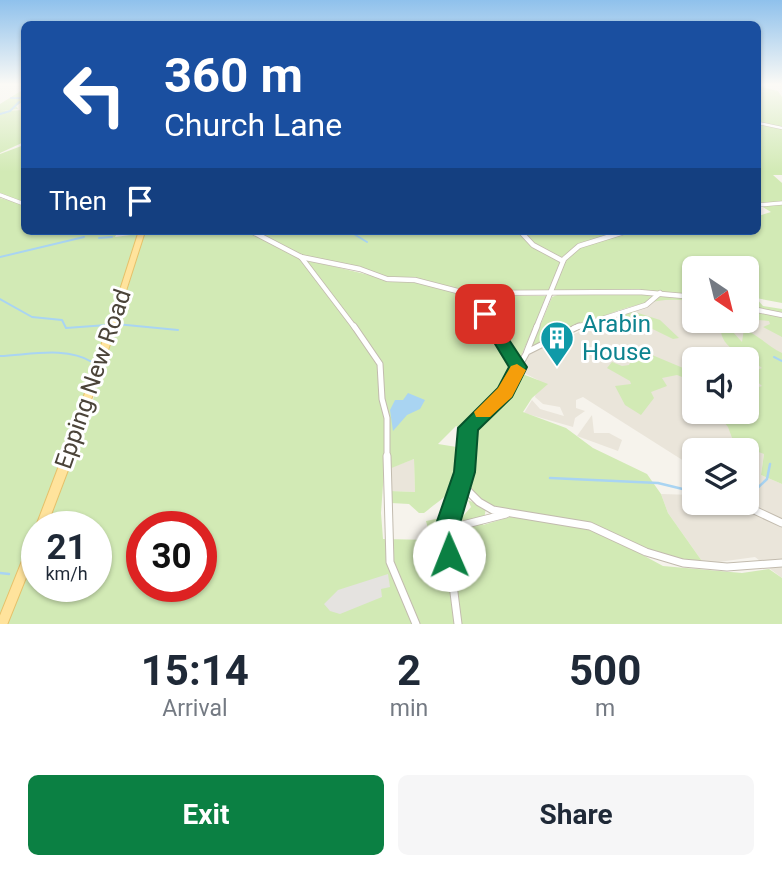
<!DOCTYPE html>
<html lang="en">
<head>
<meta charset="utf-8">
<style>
  :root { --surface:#fff; --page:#f6f6f7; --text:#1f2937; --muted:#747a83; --accent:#0b8043 }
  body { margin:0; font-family:Roboto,sans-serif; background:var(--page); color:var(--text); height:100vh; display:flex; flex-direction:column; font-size:26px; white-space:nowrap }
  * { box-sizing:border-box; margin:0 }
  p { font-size:23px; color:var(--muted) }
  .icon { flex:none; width:38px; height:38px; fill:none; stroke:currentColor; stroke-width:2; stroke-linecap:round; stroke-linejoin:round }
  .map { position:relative; height:624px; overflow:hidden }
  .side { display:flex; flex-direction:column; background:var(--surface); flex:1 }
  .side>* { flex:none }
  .top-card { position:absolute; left:21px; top:21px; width:740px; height:214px; border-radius:10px; box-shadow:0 2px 5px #0004; background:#1a4fa0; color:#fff; overflow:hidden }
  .needle { width:46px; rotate:145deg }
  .tools { position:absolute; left:682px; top:256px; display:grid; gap:14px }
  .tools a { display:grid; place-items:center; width:77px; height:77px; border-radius:10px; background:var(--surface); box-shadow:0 2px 5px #0004; font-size:35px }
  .speed { position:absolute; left:21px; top:511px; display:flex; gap:14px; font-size:35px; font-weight:700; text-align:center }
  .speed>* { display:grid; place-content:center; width:91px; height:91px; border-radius:50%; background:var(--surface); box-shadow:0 2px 5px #0004; line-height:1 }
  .speed small { font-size:18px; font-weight:400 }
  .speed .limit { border:10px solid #d22; background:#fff; color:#111 }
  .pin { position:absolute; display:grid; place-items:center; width:60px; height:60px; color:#fff; margin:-30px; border-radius:14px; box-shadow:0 4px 10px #0006 }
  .me { position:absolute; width:77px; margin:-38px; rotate:359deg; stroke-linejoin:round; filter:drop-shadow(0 0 5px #0008) }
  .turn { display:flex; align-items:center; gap:24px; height:147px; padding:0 28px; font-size:32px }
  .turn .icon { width:91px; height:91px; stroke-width:2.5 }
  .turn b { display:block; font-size:49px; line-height:60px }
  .then { display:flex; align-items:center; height:66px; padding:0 28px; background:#0003; gap:14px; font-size:26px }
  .eta { display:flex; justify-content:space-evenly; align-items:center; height:119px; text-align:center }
  .eta b { font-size:42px; font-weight:700; line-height:49px }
  .button { display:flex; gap:14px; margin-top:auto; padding:14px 28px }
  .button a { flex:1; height:80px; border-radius:10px; background:var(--accent); color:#fff; font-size:28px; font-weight:700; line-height:80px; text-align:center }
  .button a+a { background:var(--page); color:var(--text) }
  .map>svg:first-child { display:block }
</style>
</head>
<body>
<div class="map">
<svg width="782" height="624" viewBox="0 0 782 624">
  <rect width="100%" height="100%" fill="#f6f3ec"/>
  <g fill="#eae5da">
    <path d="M661 294 695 299V320H747V310L782 318V402L747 395V359H695V411H743L764 454 761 475 782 484V578L755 557 704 564 668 513 661 494 695 495V502H747V450H695V468L583 397 576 400V408L585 411 575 418 573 427 524 413 532 400 540 409 564 416 560 407 543 404 535 397 538 380 520 371 528 354 629 310 649 306Z"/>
    <path d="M592 415 594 433H609L622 440 618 451 577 436Z"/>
    <path d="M414 459 415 492 390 491V468Z"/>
  </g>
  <g fill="#d2eab5" fill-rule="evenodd">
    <path d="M758 86 778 91 782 97V175H773L782 183V303L756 298 763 306 782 309V337L763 327 770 324 769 321 747 319V268H695V302C644 290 577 328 530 350L552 297 560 294 554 290 563 263 580 244 558 260 560 263 551 291 469 293 397 279 308 258 254 231H715L742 235 741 231H758V216L771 212 758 204Z"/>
    <path d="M24 89V101L16 106 18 109 1 111 24 110V142L0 153V104Z"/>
    <path d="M24 145V203L0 197V154Z"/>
    <path d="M0 198 24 205V231H118L115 237 138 234 66 454 0 617Z"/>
    <path d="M145 231H247L299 258 373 276 428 284 474 297 511 356C524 390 481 406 464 431L456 426 438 444 463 448C463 487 453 490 424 513H419L409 504 391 503 390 491 415 492 414 459 384 471 381 513 383 539 431 540 426 521 450 516 457 523 471 507 468 500 486 508 483 525 510 517 578 526 600 532 663 566 742 573 769 569 782 578V624H7L37 547V586H96V527H44L91 406ZM142 527H201V586H142Z"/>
    <path d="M479 295 547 296 518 363 483 302H479Z"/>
    <path d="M636 309 635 312 660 320 679 338 673 339 630 318 612 327 603 322Z"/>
    <path d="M699 320H722L742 342 744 329C758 335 768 346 782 353V484L761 475 764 454 734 443 728 427 718 414 747 411V391L762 386 748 373 762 368C749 357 724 351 721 332L712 323Z"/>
    <path d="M645 352 695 373V382L677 375 662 378 667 386 651 392 654 398 641 415 625 405 615 386 631 384 630 381 607 368 612 362 622 366 629 365 633 356Z"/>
    <path d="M520 373 548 384 532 398 523 412 566 428 593 448 647 474 661 494 668 513 704 564 659 556 601 528 500 511 478 501 465 480 470 430 509 391Z"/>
  </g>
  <path fill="#e5e3e0" d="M388 574 390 587 381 589 382 597 340 614 330 611 324 604 338 590Z"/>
  <path fill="#a9d4f2" d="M408 393 425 400 420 409 407 415 393 431 390 410 395 400H403Z"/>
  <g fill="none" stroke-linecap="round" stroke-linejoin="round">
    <g stroke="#a9d4f2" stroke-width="2">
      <path d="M11 98H24"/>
      <path d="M0 114 10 111 19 102"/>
      <path d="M349 231 367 242"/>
      <path d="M99 238 112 237"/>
      <path d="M0 257 84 237"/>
      <path d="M0 299 32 317 62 320 66 328 107 325"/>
      <path d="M116 324 178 330"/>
      <path d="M0 356C29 355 66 346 92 362"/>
      <path d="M774 357 782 361"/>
    </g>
    <g stroke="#a9d4f2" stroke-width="2.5">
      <path d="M550 478 658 483 695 492"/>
      <path d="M747 498 767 479 770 464"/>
      <path d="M0 573 9 574"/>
    </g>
    <g stroke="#c2bbae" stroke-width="3.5">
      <path id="minor-far4" d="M758 123 782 128"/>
    </g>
    <g stroke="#c2bbae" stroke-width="4.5">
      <path id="minor-far3" d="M758 205 782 203"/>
    </g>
    <g stroke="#c2bbae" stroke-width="6">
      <g id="minor-far2">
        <path d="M251 231 301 257 360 269 387 279 415 280 465 293 639 292 695 297"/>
        <path d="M520 231 533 245 563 261"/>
        <path d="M301 257 355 328"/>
        <path d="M474 293 495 328"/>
        <path d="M747 308 782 315"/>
        <path d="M536 328 564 259 579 246 627 231"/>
        <path d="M574 328 646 305 660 293"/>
      </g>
    </g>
    <g stroke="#c2bbae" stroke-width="7">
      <g id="minor-far1">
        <path d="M354 326 380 364 382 399 387 418V458"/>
        <path d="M494 326 518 367"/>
        <path d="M527 351 537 326"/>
        <path d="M465 458 468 428 505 392 527 352 579 326"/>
      </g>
    </g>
    <g stroke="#c2bbae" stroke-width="9">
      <g id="minor">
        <path d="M387 456 390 562 416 624"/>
        <path d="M461 484 479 502 493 510 590 526 646 552 683 563 727 567 782 563"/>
        <path d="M737 502 782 523"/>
        <path d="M447 529 506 514"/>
        <path d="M458 624 446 530 464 472 465 456"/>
      </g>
    </g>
    <g stroke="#c2bbae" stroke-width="4.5">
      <path id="tertiary" d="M0 195 24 204"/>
    </g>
    <g stroke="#e6c16a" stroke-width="8">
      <path id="primary-far2" d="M111 328 142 231"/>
    </g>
    <g stroke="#e6c16a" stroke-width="10">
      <path id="primary-far1" d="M67 458 112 326"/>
    </g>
    <g stroke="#e6c16a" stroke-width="12">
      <g id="primary">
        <path d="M41 527 68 456"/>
        <path d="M2 624 37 537"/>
      </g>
    </g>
    <use href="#minor-far4" stroke="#fff" stroke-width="2.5"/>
    <use href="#minor-far3" stroke="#fff" stroke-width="3.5"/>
    <use href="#minor-far2" stroke="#fff" stroke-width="4.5"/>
    <use href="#minor-far1" stroke="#fff" stroke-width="5"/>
    <use href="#minor" stroke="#fff" stroke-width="7"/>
    <use href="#tertiary" stroke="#fff" stroke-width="3.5"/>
    <use href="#primary-far2" stroke="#ffe39c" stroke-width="6"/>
    <use href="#primary-far1" stroke="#ffe39c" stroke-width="8"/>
    <use href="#primary" stroke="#ffe39c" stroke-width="10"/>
  </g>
  <linearGradient id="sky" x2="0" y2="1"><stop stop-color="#8fc1ec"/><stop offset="0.49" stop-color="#fbfaf6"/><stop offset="1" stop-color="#fbfaf6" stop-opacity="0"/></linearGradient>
  <rect width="782" height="172" fill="url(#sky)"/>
  <path fill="#0b8043" stroke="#07532c" stroke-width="2" d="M485 309 490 311 527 367 512 397 478 430 475 472 458 530 461 555 458 564 449 567 440 564 434 530 454 472 458 428 498 388 509 367 477 314Z"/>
  <path fill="#f59e0b" d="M517 364 526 370 512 397 490 417H476L474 412 498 388 511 366Z"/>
  <defs>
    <g id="building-pin" transform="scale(1.75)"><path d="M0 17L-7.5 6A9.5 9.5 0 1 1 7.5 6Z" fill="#0f9aa8" stroke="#fff"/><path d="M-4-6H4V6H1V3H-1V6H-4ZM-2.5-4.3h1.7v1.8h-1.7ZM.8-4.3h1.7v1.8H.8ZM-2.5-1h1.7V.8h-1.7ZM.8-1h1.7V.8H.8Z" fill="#fff"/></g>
  </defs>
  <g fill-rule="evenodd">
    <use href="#building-pin" x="557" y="338"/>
  </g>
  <g text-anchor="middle" stroke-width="6" stroke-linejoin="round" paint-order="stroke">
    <g font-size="24" fill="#0d838f" stroke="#fff" text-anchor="start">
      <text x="582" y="332">Arabin<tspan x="582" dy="28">House</tspan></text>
    </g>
    <g font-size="24" fill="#4b4439" stroke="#fff">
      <text transform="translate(93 379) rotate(-71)" y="8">Epping New Road</text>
    </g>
  </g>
</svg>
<div class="tools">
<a><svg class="needle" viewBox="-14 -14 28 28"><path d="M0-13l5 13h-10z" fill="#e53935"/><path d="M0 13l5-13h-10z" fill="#747a83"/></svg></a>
<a><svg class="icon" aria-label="sound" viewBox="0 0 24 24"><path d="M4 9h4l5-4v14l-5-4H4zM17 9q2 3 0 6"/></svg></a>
<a><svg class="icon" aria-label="layers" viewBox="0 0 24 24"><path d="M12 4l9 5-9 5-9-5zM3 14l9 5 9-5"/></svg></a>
</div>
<div class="speed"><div>21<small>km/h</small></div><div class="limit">30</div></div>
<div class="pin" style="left:485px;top:314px;background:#d93025"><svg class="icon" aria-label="arrive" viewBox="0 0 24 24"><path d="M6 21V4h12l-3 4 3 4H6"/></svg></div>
<svg class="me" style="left:449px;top:555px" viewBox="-20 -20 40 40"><circle r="19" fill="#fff"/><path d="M0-13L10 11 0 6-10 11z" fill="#0b8043"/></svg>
<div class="top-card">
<div class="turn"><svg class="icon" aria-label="left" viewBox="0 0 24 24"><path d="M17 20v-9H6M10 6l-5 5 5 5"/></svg><div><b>360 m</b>Church Lane</div></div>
<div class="then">Then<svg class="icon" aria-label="arrive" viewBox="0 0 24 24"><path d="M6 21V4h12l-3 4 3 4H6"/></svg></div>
</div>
</div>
<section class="side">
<div class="eta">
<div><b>15:14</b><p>Arrival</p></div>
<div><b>2</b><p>min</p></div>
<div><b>500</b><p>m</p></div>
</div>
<div class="button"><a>Exit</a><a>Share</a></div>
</section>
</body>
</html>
